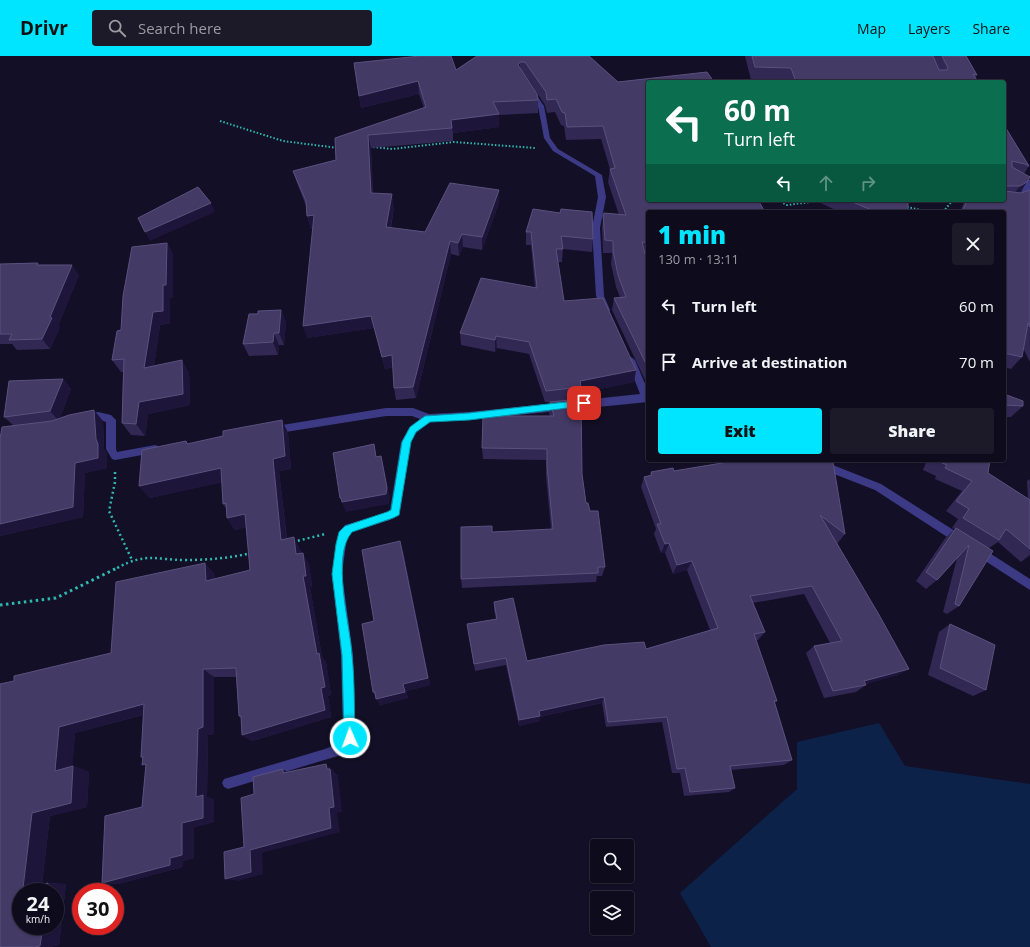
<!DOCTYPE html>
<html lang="en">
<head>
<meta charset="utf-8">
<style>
  :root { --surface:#0e0b1c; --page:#1c1929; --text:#f1f3f6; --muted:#9b9ba3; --line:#2e2b3b; --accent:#00e5ff }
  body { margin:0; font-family:"Open Sans",sans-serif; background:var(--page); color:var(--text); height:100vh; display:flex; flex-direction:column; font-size:15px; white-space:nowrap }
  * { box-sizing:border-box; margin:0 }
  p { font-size:13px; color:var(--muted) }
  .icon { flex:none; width:22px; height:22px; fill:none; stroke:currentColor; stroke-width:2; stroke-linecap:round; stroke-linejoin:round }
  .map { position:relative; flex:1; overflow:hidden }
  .details { position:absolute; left:646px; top:154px; width:360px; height:252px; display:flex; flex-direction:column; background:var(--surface); border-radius:4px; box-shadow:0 1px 3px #0004,0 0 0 1px var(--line) }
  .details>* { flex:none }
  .hud { position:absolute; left:646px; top:24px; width:360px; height:122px; border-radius:4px; box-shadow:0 1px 3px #0004,0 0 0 1px var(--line); background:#0b6e4f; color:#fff; overflow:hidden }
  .controls { position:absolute; left:590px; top:783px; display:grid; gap:8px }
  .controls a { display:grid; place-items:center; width:44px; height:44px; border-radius:4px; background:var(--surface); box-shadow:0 1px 3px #0004,0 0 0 1px var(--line); font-size:20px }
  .speed { position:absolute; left:12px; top:827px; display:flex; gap:8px; font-size:20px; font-weight:700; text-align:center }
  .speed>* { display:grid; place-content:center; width:52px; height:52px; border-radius:50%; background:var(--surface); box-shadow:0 1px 3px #0004,0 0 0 1px var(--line); line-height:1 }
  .speed small { font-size:10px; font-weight:400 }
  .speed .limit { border:6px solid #d22; background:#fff; color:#111 }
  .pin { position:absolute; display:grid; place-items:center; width:34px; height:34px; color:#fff; margin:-17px; border-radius:8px; box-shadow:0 2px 6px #0006 }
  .me { position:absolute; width:44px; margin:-22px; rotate:358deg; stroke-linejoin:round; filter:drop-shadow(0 0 3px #0008) }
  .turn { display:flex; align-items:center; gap:14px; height:84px; padding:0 12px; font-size:18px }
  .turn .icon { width:52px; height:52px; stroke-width:2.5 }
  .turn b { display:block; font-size:28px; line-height:34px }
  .lanes { display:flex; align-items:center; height:38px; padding:0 12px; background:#0003; justify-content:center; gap:20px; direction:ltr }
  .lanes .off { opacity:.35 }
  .round { display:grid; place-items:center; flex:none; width:42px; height:42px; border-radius:4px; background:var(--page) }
  .overview { display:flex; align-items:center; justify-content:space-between; height:68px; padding:0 12px }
  h1 { font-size:24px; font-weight:800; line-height:30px; color:var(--accent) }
  .primary-button { display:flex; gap:8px; margin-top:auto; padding:8px 12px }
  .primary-button a { flex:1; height:46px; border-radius:4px; background:var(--accent); color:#111; font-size:16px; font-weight:800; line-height:46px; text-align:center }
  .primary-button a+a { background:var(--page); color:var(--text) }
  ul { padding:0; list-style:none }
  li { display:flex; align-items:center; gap:12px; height:56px; padding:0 12px }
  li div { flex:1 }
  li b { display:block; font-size:15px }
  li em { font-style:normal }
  header { display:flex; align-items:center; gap:24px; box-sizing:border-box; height:56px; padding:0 20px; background:var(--accent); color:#111 }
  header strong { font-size:19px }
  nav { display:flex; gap:22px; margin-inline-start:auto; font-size:14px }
  .search { width:280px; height:36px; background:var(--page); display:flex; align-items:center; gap:10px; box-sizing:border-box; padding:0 14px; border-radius:4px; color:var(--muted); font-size:15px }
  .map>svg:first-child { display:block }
</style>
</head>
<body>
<header>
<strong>Drivr</strong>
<div class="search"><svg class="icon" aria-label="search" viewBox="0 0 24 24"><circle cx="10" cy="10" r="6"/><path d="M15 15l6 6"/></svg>Search here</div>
<nav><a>Map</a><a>Layers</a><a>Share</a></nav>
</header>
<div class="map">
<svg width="1030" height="891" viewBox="0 0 1030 891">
  <rect width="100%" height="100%" fill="#130f26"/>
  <path fill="#0c2248" d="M879 667 905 710 1030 728V891H711L680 837 797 733V686Z"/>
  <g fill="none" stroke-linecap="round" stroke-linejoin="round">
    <g stroke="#2fb8b0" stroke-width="2" stroke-dasharray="1.5 2" stroke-linecap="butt">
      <path d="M220 65 283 85 338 92"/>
      <path d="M373 91 392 93 454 86 535 92"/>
      <path d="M777 144 787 149 819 145"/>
      <path d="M907 151 931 156"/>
      <path d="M943 156 953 144"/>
    </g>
    <g stroke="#2fb8b0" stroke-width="2.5" stroke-dasharray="2 3" stroke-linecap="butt">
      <path d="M115 416V426L109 455 132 504"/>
      <path d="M293 486 325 478"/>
      <path d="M117 512C147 496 155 504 186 504 207 504 231 502 251 497"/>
    </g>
    <path stroke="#2fb8b0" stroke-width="3" stroke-dasharray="2.5 3.5" stroke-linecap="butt" d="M0 549 56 542 119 511"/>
    <g fill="#3d3a85" fill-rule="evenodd">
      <path d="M529 34H533L544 50 550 82 558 93 602 119 606 141 600 172 604 240 610 254 609 256H603L596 240 592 172 598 141 595 120 553 95 544 82 538 50 528 35Z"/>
      <path d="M1027 124H1030V133L1025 144C1015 148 994 151 985 144H1011L1019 140Z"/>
      <path d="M631 301 635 304 648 335V346L469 364 430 366 416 377 411 386 399 459 390 464 352 476 348 481 346 488 342 518 353 599 355 682 345 697 341 699 228 733 224 731 222 727 224 723 325 693 337 688 343 680 341 599 332 518 336 488 339 476 345 469 387 457 390 454 401 386 410 371 420 363 412 360H386L273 378 270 377 268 374 270 371 386 352H413L429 358 469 356 640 338 627 304Z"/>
      <path d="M98 356 111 359 116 364V393L117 396 155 389 158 390 160 393 158 396 115 404 112 403 106 393V366L98 363 86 365 81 361 86 357Z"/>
      <path d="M804 404H820L881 428 966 482 967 485 966 488 962 490 958 488 875 434 806 407Z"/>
      <path d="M977 489 1030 523V534L973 497 972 494 973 491Z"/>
    </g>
  </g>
  <g fill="#312854">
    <path d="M477 0H589L648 156V199H646L648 323 645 324 612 254 614 242 620 241 616 231 611 208 612 197H603L602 172 604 157 619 159 608 126 610 113 601 83 566 84 564 70 561 69 555 56 547 57 545 49 525 19 538 44V57L499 59V71L453 77V85L371 92 373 137 394 151 391 172 425 176 499 134V147L482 194 463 191 459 200 451 198 416 342 396 344 394 332 393 311 385 313 374 272 307 282 313 173H311L307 160 306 150 297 127 293 115 336 104 335 82 424 52 419 38 361 52 359 40 456 14Z"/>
    <path d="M745 0H966L977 19 975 22 978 26H788L787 24H751Z"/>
    <path d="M1004 69 1029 110 1024 118 1027 126 1020 136 1021 137 1030 134V306L1023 292 1022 301 1011 313 1004 311V156H960L965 144H1004Z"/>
    <path d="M814 144H908V156H840Z"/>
    <path d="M526 176 593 183 592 196 563 193 562 206H558L564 245 636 314 634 326 580 337 579 343 582 418 586 447 590 455 605 511 602 520H597L596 526 462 532 461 523 492 476 551 473 546 420V404L483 403 482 392 550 360 549 357 550 346H545L529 298 497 292 495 296 461 289 460 277 535 232 531 189H526Z"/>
    <path d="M167 187 173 199V241L170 242V267L160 269 154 310 189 316 190 349 148 358 145 380 131 379 122 367 123 316H121L112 304 121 274Z"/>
    <path d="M0 208 39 209 79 219 58 270 60 271 50 293 17 294 12 288H0Z"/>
    <path d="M281 254 286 266 284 289H279L278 299 249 300 243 288 258 258Z"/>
    <path d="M63 323 71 333 60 362 103 365 104 393 107 398V412L85 417 83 461 0 480V383L13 369 4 361Z"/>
    <path d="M1004 338 1023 350 1011 361H1004Z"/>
    <path d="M282 364 288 377 291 413 279 415 287 483 300 493 301 497 309 508 312 530 310 531 322 601 326 606 331 639 328 640 331 661 252 685 242 679 241 662 239 660 236 621H214V678L208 679 207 741 214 744V766L194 771V802L183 805V811L118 828 102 827 142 751 146 710 142 702 141 701 143 659 75 677 72 711 73 710 89 716 87 751 50 760 42 828 48 827 66 828 59 889 50 891 14 625 111 597 215 518V523L250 514 246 471 235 474 227 462 226 452 223 448 222 426 150 442 139 430 186 385 188 388 223 380Z"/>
    <path d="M737 404H828L845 478 837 488 898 619 865 628 866 629 856 636 824 642 806 597 814 590 830 587 804 538 753 547 765 576 758 584H756L777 645 775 646 792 704 784 709 731 714 735 732 729 736 684 740 680 717H672L662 666 606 671 602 647 540 661V665L519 670 506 609 475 615 467 568 496 563 494 554V546L527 605 646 593 710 574 687 514 673 518 665 497H661L654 478 656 473 641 431 644 421 650 420 651 416 674 415Z"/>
    <path d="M927 404H990L988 417 1028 443 1027 425 1030 423V499L1021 506 998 486 989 492 959 550 947 558 943 556 957 502 937 524 926 533 916 525 946 481 955 473 952 472 958 463 946 455 962 435 935 423 936 420 923 414Z"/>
    <path d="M403 495 430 629 406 635 408 642 380 649 373 636 374 565Z"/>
    <path d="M950 568 986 634 973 640 928 619 939 576Z"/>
  </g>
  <g fill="#1d163a">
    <path d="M520 6V18L518 9Z"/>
    <path d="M418 25 419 38 361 52 359 40Z"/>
    <path d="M499 58V71L453 77 451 64Z"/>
    <path d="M368 79 371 92 373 150 371 137Z"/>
    <path d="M1027 126 1018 139 1011 142 1020 130Z"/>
    <path d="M499 134V147L482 194V181Z"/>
    <path d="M392 138 394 151 388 184 386 171Z"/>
    <path d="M211 147 215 156 150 185 145 176Z"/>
    <path d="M314 159 318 172 311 173 307 160Z"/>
    <path d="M462 178 463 191 459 200 458 187Z"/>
    <path d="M450 185 451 198 416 342 413 331Z"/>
    <path d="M167 187 173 199V241L170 242V267L160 269 152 324 144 312 153 256 163 229Z"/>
    <path d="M72 209 79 219 58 270 60 271 50 293 42 283 50 261Z"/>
    <path d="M281 254 286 266 284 289 279 277Z"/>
    <path d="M371 260 374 272 307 282 303 270Z"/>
    <path d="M274 277 279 289 278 299 273 286Z"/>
    <path d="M496 280 497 292 495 296V284Z"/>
    <path d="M392 299 395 311 385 313 382 301Z"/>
    <path d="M182 304 189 316 190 349 148 358 145 380 136 368 139 346Z"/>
    <path d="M648 312V323L645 324Z"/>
    <path d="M636 314 634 326 580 337V325Z"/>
    <path d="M63 323 71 333 59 365 50 355Z"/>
    <path d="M94 354 103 365 104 393 107 398V412L85 417 83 461 0 480V468L75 407 96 383Z"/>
    <path d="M282 364 288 377 291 413 279 415 288 496 281 484 273 403Z"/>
    <path d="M381 400 384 411 390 442 389 448 346 456 340 442H341Z"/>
    <path d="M221 412 229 425 150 442 139 430Z"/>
    <path d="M245 458 253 470 235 474 227 462Z"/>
    <path d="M294 481 300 493 302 509 296 498Z"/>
    <path d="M400 485 403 495 430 629 406 635 408 642 380 649 376 643 403 628Z"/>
    <path d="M669 487 665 497H661L665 488Z"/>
    <path d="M303 497 309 508 312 530 310 531 322 601 326 606 331 639 328 640 331 661 252 685 242 679 321 632 317 598 303 520Z"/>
    <path d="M692 505 687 514 673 518 677 509Z"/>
    <path d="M205 507 215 518V536L206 525Z"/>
    <path d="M203 613 214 621V678L208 679 207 741 214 744V766L194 771V802L183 805V811L118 828 102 827 170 802 182 767 198 673Z"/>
    <path d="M909 613 898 619 857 631 864 625Z"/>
    <path d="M604 641 602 647 540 661V665L519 670V664L539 655Z"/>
    <path d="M144 648 157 655 75 677 72 720 55 715 59 671Z"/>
    <path d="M326 708 334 715V716L338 719 342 756 337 757 340 776 262 797 263 818 239 825 225 823 250 794 329 752Z"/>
    <path d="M73 710 89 716 87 751 50 760 41 834 23 832 32 757Z"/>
    <path d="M283 713 293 720 283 717Z"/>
    <path d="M48 827 66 828 59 889 50 891H35L43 870H55V836H47Z"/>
  </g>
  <g fill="#433a66" stroke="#5a527e">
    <path d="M420 0H451L456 14 477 0H589L618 26 707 16 714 26H648V144H758L765 156H648V187L642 186 648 209V312L614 242 626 241 618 219 613 195V185L605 184 603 159 604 157 626 159 610 113 615 112 603 70 567 71 565 57 562 56 556 43 547 44 546 36 525 6H520L518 9 537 38 538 44 493 46 499 58 451 64 452 72 368 79 371 137 392 138 386 171 425 176 450 127 499 134 482 181 462 178 458 187 450 185 413 331 394 332 392 299 382 301 371 260 303 270 314 159 307 160 306 145 293 115 336 104 335 82 426 51 418 25 359 40 354 7Z"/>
    <path d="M752 0H933L939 14H947L948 12 942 0H966L977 19 973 18 978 26H796L791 12 755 11Z"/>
    <path d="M1004 69 1029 110 1025 108 1012 105V111L1030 121 1027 126 1020 130H1004Z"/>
    <path d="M198 131 211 147 145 176 138 162Z"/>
    <path d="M1030 134V271L1028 267 1022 301 1004 297V197L1007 183 1004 182V156H962L967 144H1004V135L1021 137Z"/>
    <path d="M848 144H908V156H876Z"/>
    <path d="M533 153 560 157 561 153 592 156 593 183 561 180 563 193H556L564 245 603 242 636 314 580 325 581 331 546 335 529 286 496 280 495 284 460 277 481 222 537 232 531 176H526Z"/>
    <path d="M167 187 166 229H163V255L153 256 144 312 182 304 183 338 139 346 136 368 122 367 124 303 112 304 117 275 121 274 123 240 132 191Z"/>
    <path d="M38 207 37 209H72L50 261 52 262 42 283 9 284 12 278H0V208Z"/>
    <path d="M281 254 279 277H274L273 286 243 288 249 258H258V255Z"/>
    <path d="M63 323 50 355 4 361 9 325Z"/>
    <path d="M1004 338 1023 345V350L1004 349Z"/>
    <path d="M581 343 582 418 586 447H588L590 455H598L605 511H598V517L461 523V471L492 470V476L553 473 547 409V393L482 392 483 360H554L550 346Z"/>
    <path d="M94 354 96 383 98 388V402L75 407 73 451 0 468V383L2 371 52 365 69 359Z"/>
    <path d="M282 364 285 400 273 403 281 484 294 481 296 498 303 497 306 520H303L317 598 319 597 325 631 321 632 325 654 242 679 241 660H239L236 612 203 613V671L198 673 196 741 203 739V762L182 767V799L170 802V809L102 827 105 760 142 751 146 708 142 709 143 701H141L144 648 59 671 55 715 73 710 71 747 32 757 23 832 48 827 47 836H21V870H43L40 890 35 891H0V628L14 625V620L111 597 116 526 205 507 206 525 250 514 245 458 227 462 226 447 223 448 221 412 139 430 142 394 186 385 187 388 223 380V375Z"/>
    <path d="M374 388 376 401 381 400 387 432 386 438 342 446 341 442H340L333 397Z"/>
    <path d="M740 404H828L833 406 845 478 820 459 878 557 909 613 864 625 866 629 833 635 814 590 842 585 812 530 750 540 765 576 754 578 777 645H774L792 704 730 710 735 732 690 736 685 712 677 713 667 661 608 666 604 641 539 655 540 660 519 664 506 602 474 608 467 568 497 563 494 546 513 542 527 605 604 589 644 586 646 593 718 572 692 505 677 509 669 487 665 488 657 468H661L644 421 652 419 651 416 673 412 674 415Z"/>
    <path d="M935 404H990L988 417 1030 444V493L1006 473 999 484 963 462 969 453 956 445 972 425 945 412 947 409Z"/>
    <path d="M956 472 993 495 959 550 955 548 969 489 937 524 926 516Z"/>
    <path d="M400 485 428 622 403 628 405 636 376 643 375 636H373L362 568 374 565 362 494Z"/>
    <path d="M950 568 995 589 986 634 940 612Z"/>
    <path d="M326 708 327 713H330L334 751 329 752 331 772 250 794 251 816 225 823 224 796 244 791 241 742 254 738 253 721 283 713V717Z"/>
  </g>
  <path fill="#00e5ff" stroke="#0095a6" d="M584 344 589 347 584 350 469 364 430 366 416 376 411 386 399 459 393 462 352 476C331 500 350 568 352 599 355 627 354 655 355 682L353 686 350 688 346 686 344 682 342 599 332 518 336 488 339 476 345 470 387 456 391 454 402 386 410 371 425 360 469 357Z"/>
</svg>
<div class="controls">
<a><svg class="icon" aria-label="search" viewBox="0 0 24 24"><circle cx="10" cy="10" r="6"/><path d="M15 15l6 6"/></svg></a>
<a><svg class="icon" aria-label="layers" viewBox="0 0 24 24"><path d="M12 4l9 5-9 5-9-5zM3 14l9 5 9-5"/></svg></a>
</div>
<div class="speed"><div>24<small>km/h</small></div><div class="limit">30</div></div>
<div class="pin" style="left:584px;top:347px;background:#d93025"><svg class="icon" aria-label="arrive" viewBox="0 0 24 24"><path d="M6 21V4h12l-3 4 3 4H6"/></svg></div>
<svg class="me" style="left:350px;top:682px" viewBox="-20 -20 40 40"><circle r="17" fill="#00e5ff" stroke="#fff" stroke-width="3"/><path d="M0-11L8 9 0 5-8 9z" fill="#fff"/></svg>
<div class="hud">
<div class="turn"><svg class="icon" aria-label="left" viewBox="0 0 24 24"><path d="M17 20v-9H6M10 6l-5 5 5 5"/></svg><div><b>60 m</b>Turn left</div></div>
<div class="lanes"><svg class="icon" aria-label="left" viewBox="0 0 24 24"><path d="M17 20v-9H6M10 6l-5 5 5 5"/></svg><svg class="icon off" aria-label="ahead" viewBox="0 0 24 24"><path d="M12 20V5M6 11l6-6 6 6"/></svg><svg class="icon off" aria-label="right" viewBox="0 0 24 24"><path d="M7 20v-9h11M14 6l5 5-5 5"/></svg></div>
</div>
<section class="details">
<div class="overview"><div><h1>1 min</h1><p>130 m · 13:11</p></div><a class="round"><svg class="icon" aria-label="close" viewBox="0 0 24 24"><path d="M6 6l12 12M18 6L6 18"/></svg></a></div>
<ul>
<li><svg class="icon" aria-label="left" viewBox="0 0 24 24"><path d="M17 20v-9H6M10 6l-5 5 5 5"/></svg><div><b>Turn left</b></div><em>60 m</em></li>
<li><svg class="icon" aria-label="arrive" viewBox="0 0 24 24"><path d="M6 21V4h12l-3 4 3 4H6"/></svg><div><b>Arrive at destination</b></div><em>70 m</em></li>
</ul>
<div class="primary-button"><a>Exit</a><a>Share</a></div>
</section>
</div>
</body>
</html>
